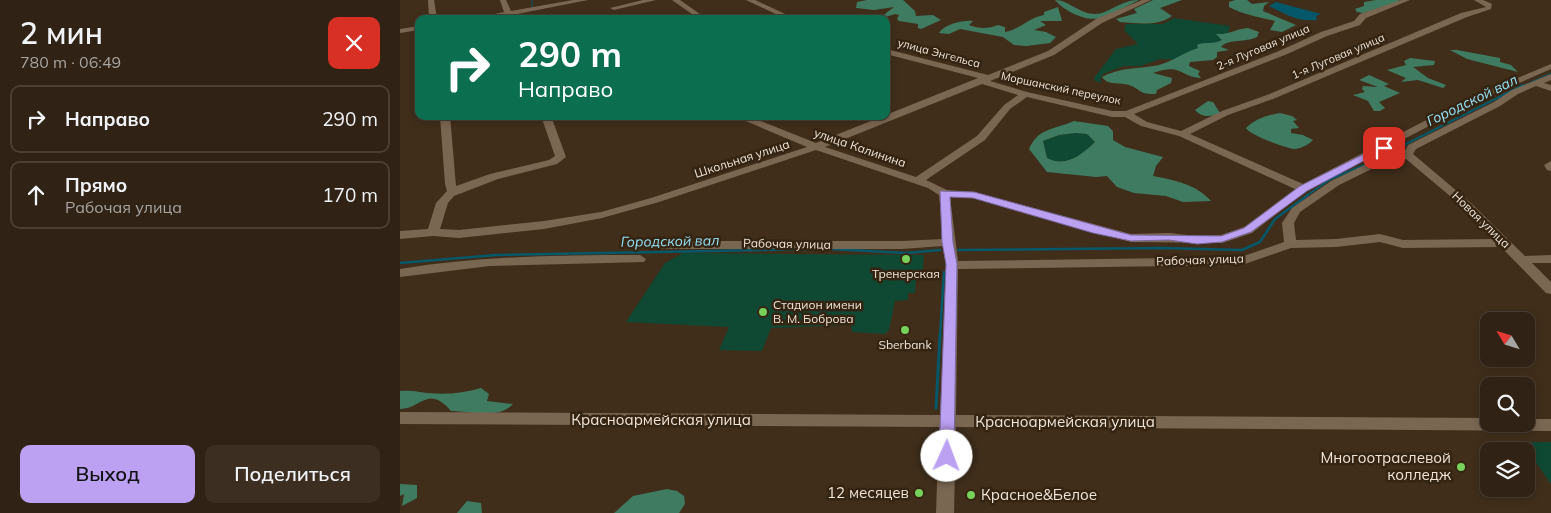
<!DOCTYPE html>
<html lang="ru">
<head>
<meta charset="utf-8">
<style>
  :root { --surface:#302214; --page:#3c2f22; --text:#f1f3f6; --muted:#a8a4a0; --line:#4b3f34; --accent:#bca0f2 }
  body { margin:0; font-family:Mulish,sans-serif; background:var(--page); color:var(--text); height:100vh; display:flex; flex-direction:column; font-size:19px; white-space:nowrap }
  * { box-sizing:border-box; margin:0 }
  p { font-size:16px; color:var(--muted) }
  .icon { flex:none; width:28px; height:28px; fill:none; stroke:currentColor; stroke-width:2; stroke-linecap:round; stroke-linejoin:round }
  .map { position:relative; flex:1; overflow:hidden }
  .side { display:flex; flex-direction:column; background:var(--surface); width:400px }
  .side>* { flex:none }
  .banner { position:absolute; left:15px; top:15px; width:475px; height:105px; border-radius:10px; box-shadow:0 2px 8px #0003,0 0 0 1px var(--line); background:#0b6e4f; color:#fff; overflow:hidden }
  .needle { width:32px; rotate:308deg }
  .fabs { position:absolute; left:1080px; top:312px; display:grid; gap:10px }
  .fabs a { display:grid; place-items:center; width:55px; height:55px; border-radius:10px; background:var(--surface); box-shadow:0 2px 8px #0003,0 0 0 1px var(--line); font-size:25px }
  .pin { position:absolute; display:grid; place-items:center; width:42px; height:42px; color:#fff; margin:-21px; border-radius:10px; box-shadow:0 2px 8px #0006 }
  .me { position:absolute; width:55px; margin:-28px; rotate:2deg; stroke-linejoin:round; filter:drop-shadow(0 0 4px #0008) }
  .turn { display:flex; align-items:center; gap:18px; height:105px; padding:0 20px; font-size:22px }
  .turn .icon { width:65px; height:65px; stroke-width:2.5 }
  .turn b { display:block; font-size:35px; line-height:42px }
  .round { display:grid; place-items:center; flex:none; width:52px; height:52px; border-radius:10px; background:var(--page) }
  .head { display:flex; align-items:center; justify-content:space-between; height:85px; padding:0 20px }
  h1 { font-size:30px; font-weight:600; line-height:38px }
  .action { display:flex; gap:10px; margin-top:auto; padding:10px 20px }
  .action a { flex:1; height:58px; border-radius:10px; background:var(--accent); color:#111; font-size:20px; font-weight:600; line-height:58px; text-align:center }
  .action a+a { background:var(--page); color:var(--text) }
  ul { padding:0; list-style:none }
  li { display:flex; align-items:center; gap:15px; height:68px; margin:0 10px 8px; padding:0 10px; border:2px solid var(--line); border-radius:10px }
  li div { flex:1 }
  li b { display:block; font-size:19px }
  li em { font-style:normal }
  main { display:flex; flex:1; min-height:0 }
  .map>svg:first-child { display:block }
</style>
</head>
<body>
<main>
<section class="side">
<div class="head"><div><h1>2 мин</h1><p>780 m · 06:49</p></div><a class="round" style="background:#d93025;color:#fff"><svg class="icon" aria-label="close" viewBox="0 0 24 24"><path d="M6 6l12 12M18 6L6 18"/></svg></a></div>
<ul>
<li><svg class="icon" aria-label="right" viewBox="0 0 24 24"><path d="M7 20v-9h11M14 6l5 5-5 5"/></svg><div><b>Направо</b></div><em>290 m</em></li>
<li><svg class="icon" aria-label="ahead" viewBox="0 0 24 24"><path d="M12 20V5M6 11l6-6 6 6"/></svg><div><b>Прямо</b><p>Рабочая улица</p></div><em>170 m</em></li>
</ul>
<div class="action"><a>Выход</a><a>Поделиться</a></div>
</section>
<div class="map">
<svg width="1151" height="513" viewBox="0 0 1151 513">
  <rect width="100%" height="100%" fill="#402e1b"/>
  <g fill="#0f4833">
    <path d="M774 18 830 26 826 39 786 60 760 59 741 66H724L703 74 700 80 702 83 695 81 694 78 716 49 738 44 724 30 726 24H763Z"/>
    <path d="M676 133 687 134 695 142C681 155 666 168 647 158L643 141 659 135Z"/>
    <path d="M283 253 524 255 522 279H516L515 293H508V300L495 301 489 330 485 334 452 332 451 325 371 328 362 351 319 350 329 327 226 322 265 263Z"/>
    <path d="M1122 442H1151V484L1150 483Z"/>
  </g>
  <g fill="#3f7b61" fill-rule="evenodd">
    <path d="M467 0H503L515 11 516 16 533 15 541 20 521 29 518 28V24L499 21 497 19 499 15 495 14 483 18 481 17 494 7 474 10 456 8 457 2Z"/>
    <path d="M655 0C669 0 679 14 695 14 709 14 720 0 739 0 727 6 713 14 700 18 686 22 664 11 655 0Z"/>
    <path d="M753 0H782L760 8 772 16C757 27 737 23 720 22L716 19 737 13 734 9Z"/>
    <path d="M835 0H847L852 4 869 2 864 6 863 11 896 25 882 32 870 30 875 21C859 17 844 15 829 7V2Z"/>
    <path d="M976 0H998L1001 1 963 13 957 12 955 9 964 6V2Z"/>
    <path d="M658 7 662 21H640L646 25 634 30 646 32 656 37 650 43 627 46 614 45 603 37 560 29 549 34 539 33C545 24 563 20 573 21L569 25C579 29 588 29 598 25L605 27V32C619 30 628 18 644 15V12Z"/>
    <path d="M848 28 859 32 857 37C845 43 829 38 821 47L829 50 817 52V57L813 60 790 62 789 66 800 71 798 74 801 78C777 76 783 63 753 73L772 78 771 83 757 90 756 94C739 95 741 89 729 85 720 82 708 86 702 77 720 67 740 69 759 65 773 61 785 52 798 48L797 45C805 41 814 45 822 40L816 34C828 35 836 29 848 28Z"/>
    <path d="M1050 50H1057L1100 58V62L1111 65 1118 72 1067 59Z"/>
    <path d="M1010 58 1035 61 1034 65 1013 67 1028 78 1046 85 1043 88 1018 80 1001 82 1006 78 987 70 1006 65 1004 61Z"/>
    <path d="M969 75 989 84 984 86 1000 93 979 102 985 108 980 111H974L968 101 953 95 965 92 962 89 963 86 978 87 959 80Z"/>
    <path d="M808 101 813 102 820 113C812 117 802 118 795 110Z"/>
    <path d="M880 113 892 116 897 120 893 121 899 128 891 129V133L903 135 913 140C908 145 902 148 895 149 888 149 849 135 846 128 855 119 867 115 880 113Z"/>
    <path d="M674 121 708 126 713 131V140L725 147 763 157 756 166 753 176C774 180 796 184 811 201L783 202 766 196 734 193 717 187 707 176 696 177 647 172 629 149C639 127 654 130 674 121ZM676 133 687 134 695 142C681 155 666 168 647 158L643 141 659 135Z"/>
    <path d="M81 388 89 394 87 401 113 404C99 420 69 411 51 411 28 384 21 409 0 409V391C14 390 16 392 28 393 45 395 64 393 81 388Z"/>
    <path d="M0 484 17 485V498L2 506 4 494 0 496Z"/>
    <path d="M267 489 277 491 284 496 285 504 279 513H214L233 496Z"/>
    <path d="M67 501 81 503 82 513H57Z"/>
  </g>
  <path fill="#04586a" d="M876 2 921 14 916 16 917 20C897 22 885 14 869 6Z"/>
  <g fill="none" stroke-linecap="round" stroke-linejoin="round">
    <g stroke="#04586a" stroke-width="1">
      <path d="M132 0V9"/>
      <path d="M1120 87 1151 73"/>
    </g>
    <g stroke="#04586a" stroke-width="2">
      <path d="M988 157 1006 144 1123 85"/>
      <path d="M906 196 931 179 971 162"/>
    </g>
    <g stroke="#04586a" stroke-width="2.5">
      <path d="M431 249 506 253 540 250"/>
      <path d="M558 250 762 248 842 250 860 242 875 219 908 195"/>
      <path d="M0 263 96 255 421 249"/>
      <path d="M540 336 544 272"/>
    </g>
    <path stroke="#04586a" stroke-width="3" d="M536 408 540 335"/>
    <g fill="#7a6752" fill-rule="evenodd">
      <path d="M28 0H34L37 19H29Z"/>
      <path d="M100 0H106L111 11 173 0H188L112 15 114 19H106L105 16 72 19 104 12Z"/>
      <path d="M243 0H256L214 10 210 8Z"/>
      <path d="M272 0H280L307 19H299Z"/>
      <path d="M346 0H355L396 19H386Z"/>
      <path d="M742 0H751L702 23 654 55 590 81 627 92 712 111H726L879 51 921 32 954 21 960 14 1001 0H1010L966 18 960 25 927 36 885 55 734 114 747 122 781 131 822 111 867 95 1061 13 1086 7 1074 0H1083L1092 4 1091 9 1067 17 873 99 828 115 790 134 903 184 1065 100 1151 64V69L1071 104 907 190 852 233 822 243 731 242 573 198 550 197 558 261 841 257 884 242 882 223 892 208 931 181 977 159 1004 153 1008 145 1094 102 1112 90 1151 74V80L1144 83 1151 85V91L1136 86 1118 94 1100 106 1016 149 1013 154 1071 203 1125 256 1151 255V263H1132L1151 282V294L1146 293 1101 247 1003 248 980 242 936 247 891 248 842 265 558 269 556 415 1089 418V424H1126V419H1151V431L556 427 554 513H536L539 427 0 424V412L540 415 546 265 543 246 502 249H256L250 245 256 241H502L543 239 539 195 528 188 416 150 259 202 202 218 144 229 59 238 33 236 0 239V231L28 229 36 203 47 191 45 184 40 116H50L56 186 90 174 149 160 155 156 141 116H151L166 157 157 164 98 179 54 196 48 203 40 229 59 230 144 221 201 212 251 198 407 147 334 116H348L416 143 578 78 486 54V49L588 75 648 51 696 19ZM582 84 618 95 604 105 577 136 516 177 425 147ZM627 97 712 117H725L741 126 779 136 895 189 844 227 821 235 797 236 769 233 731 234 574 192 547 190 526 180 585 140 610 109ZM1006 159 1063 207 1094 239 1003 240 980 234 936 239 896 240 894 223 900 212 939 185 984 163Z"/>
      <path d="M19 26V30L0 33V29Z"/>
      <path d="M1151 161V171L1147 170 1144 165Z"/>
      <path d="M240 255 246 259 244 262 90 266 0 277V269C80 256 159 255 240 255Z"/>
    </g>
  </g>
  <path fill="#bca0f2" stroke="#7a689d" d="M980 146 988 148 907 191 851 232 822 242 797 244 769 240 731 241 693 233 573 198 550 197 553 242 557 264 554 456 552 460 547 462 541 460 539 456 546 264 542 242 540 191 574 192 731 235 821 236 844 228 900 186Z"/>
  <g fill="#76d25a" stroke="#352411" stroke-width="2">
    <circle cx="506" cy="259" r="5"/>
    <circle cx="363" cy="312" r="5"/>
    <circle cx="505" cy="330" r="5"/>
    <circle cx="1061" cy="467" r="5"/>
    <circle cx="519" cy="493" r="5"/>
    <circle cx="571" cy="495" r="5"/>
  </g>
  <g text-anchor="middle" stroke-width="5" stroke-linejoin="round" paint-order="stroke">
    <g font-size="11" fill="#efe4d8" stroke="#352411">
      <text transform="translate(863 47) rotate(-23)" y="4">2-я Луговая улица</text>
      <text transform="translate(539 53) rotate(15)" y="4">улица Энгельса</text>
      <text transform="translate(938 56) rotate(-23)" y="4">1-я Луговая улица</text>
      <text transform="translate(661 88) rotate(12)" y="4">Моршанский переулок</text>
    </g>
    <g font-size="12" fill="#efe4d8" stroke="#352411">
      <text transform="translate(460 148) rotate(19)" y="4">улица Калинина</text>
      <text transform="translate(342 159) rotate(-18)" y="4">Школьная улица</text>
      <text transform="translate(1081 220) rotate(44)" y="4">Новая улица</text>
      <text transform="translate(387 244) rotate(1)" y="4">Рабочая улица</text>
      <text transform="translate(800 260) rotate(-2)" y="4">Рабочая улица</text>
    </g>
    <g font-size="12" fill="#efe4d8" stroke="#352411">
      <text x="506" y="278">Тренерская</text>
      <text x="373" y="309" text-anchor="start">Стадион имени<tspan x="373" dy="14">В. М. Боброва</tspan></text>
      <text x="505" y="349">Sberbank</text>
    </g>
    <g font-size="14" font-style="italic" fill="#93e2fa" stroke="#352411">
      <text transform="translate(1072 100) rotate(-26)" y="5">Городской вал</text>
      <text transform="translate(270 241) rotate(-1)" y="5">Городской вал</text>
    </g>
    <g font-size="15" fill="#efe4d8" stroke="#352411">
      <text x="261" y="425">Красноармейская улица</text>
      <text x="665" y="427">Красноармейская улица</text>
    </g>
    <g font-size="15" fill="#efe4d8" stroke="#352411" text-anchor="end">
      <text x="1051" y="463">Многоотраслевой<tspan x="1051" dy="17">колледж</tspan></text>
      <text x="509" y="498">12 месяцев</text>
      <text x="581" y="500" text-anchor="start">Красное&amp;Белое</text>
    </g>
  </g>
</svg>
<div class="fabs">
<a><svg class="needle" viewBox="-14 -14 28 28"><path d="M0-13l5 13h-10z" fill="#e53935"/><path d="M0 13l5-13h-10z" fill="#a8a4a0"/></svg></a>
<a><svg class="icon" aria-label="search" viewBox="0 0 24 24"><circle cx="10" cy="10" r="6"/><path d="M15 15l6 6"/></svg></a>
<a><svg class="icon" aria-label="layers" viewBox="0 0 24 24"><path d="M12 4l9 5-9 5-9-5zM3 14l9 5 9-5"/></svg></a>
</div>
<div class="pin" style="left:984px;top:148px;background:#d93025"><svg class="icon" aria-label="arrive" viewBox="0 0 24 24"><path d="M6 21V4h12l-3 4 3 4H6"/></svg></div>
<svg class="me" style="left:547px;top:456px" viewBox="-20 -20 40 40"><circle r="19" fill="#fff"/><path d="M0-13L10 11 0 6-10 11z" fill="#bca0f2"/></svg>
<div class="banner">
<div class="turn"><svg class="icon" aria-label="right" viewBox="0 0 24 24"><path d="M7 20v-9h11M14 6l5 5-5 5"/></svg><div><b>290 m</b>Направо</div></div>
</div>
</div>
</main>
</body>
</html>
